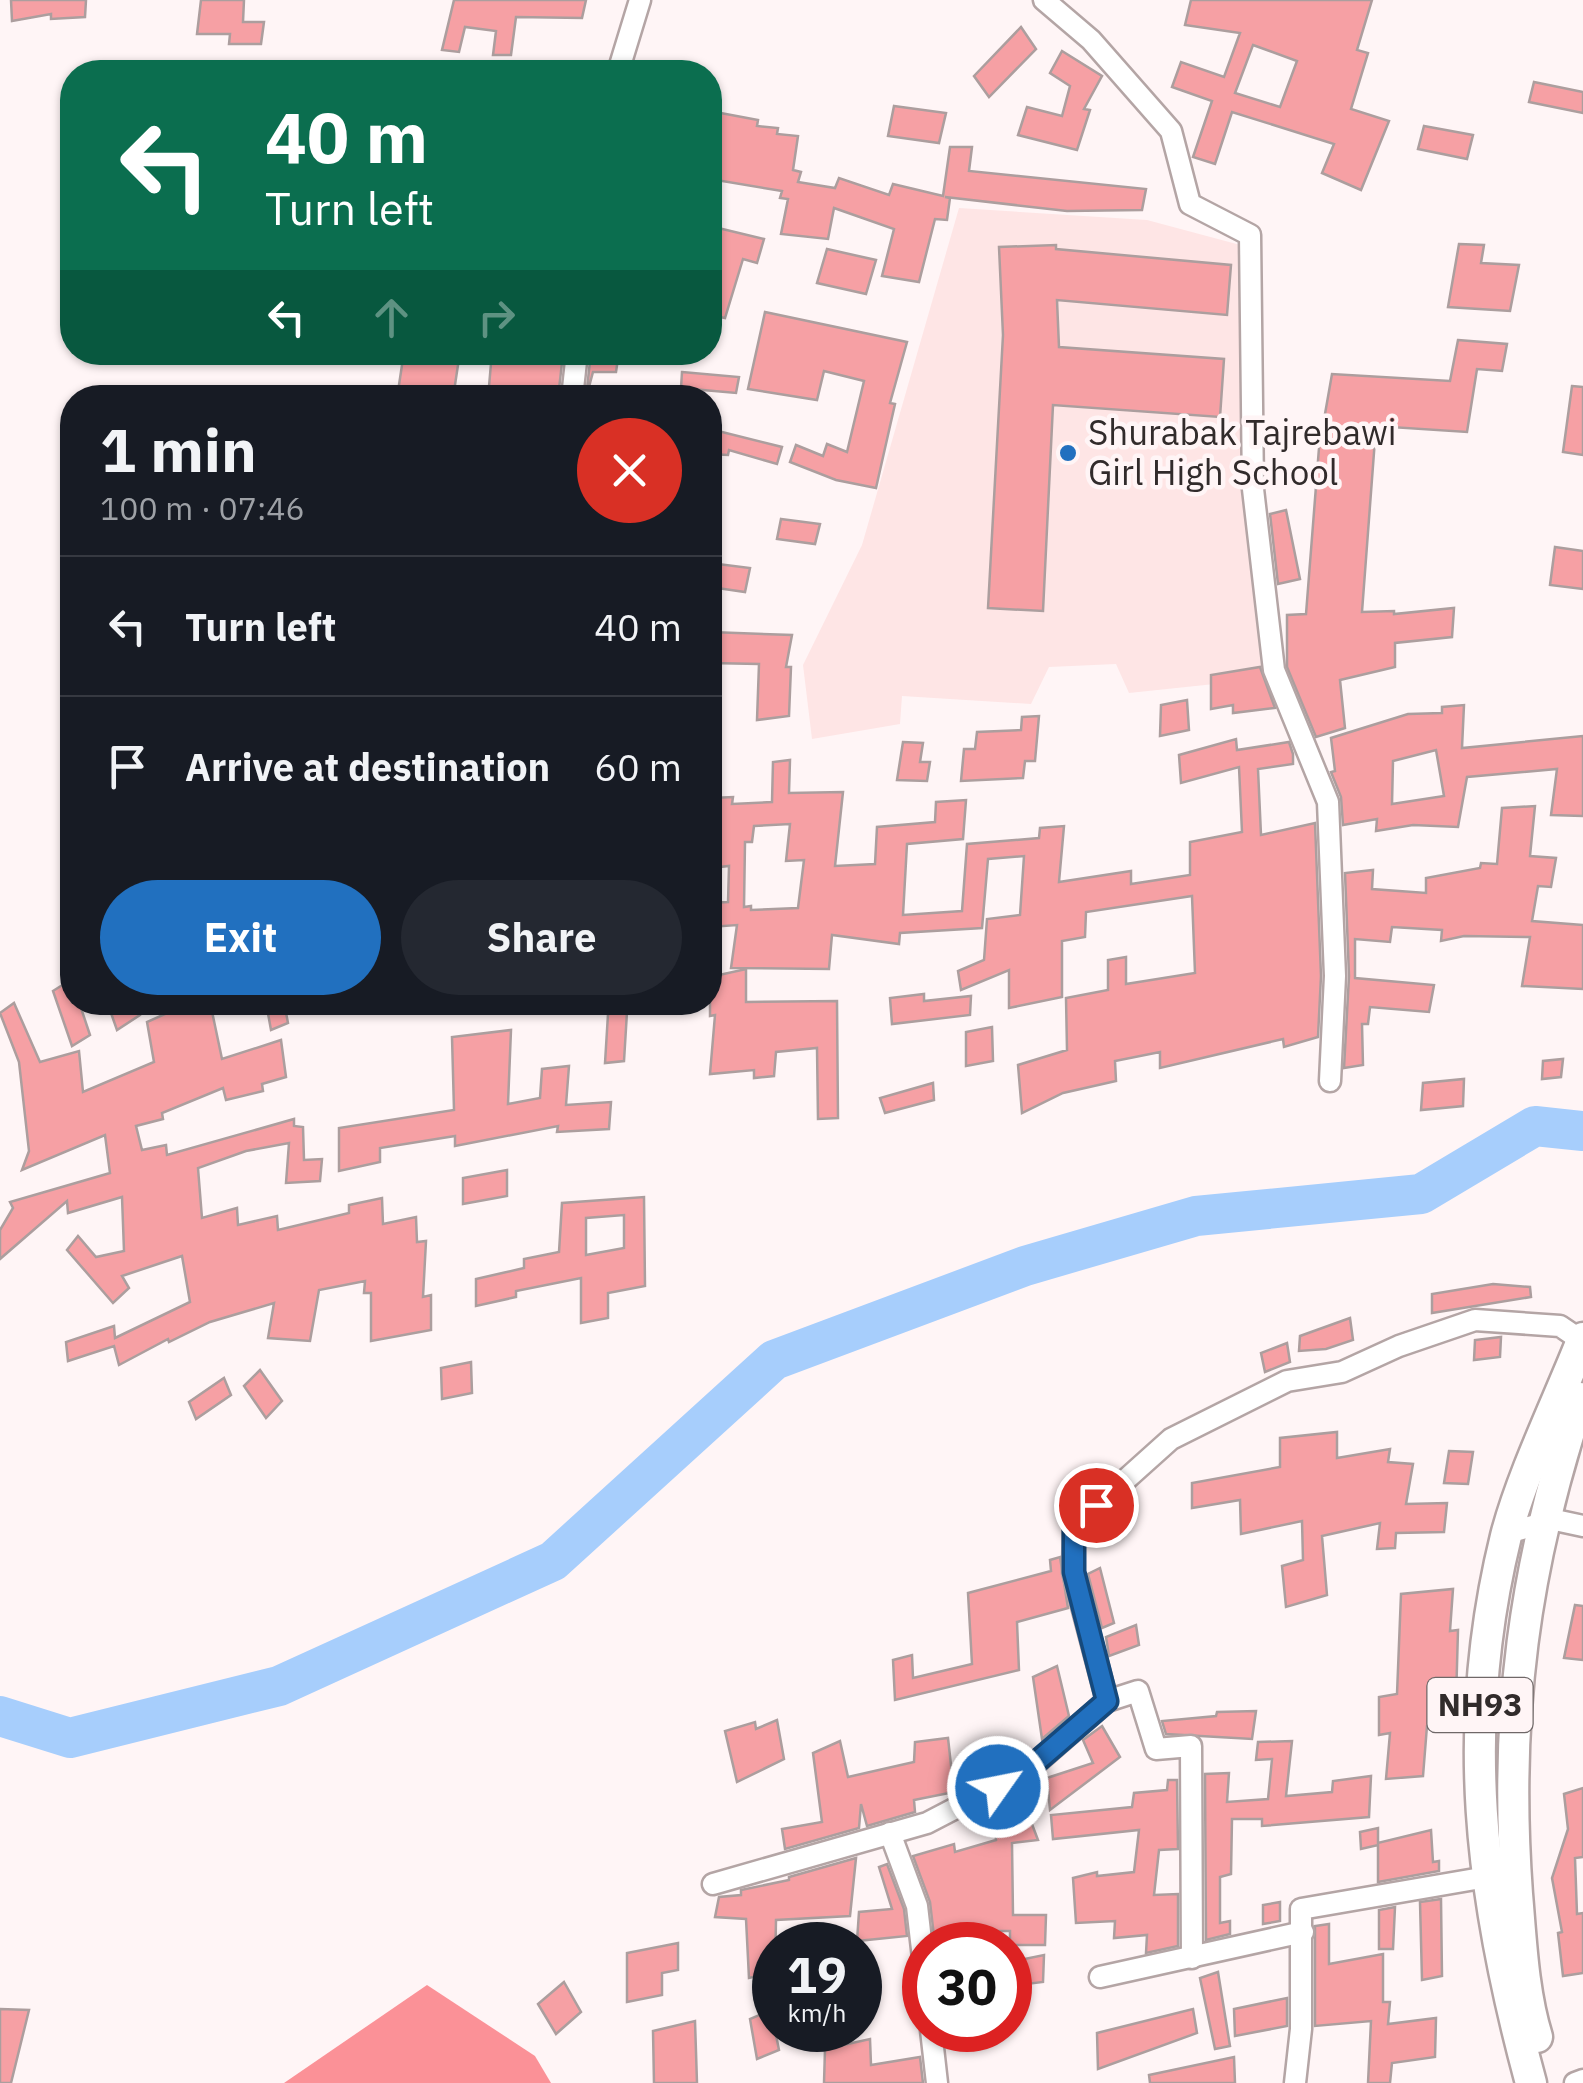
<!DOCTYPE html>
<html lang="en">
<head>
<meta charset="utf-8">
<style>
  :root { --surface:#171b24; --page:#242831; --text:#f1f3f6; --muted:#9ea1a6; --line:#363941; --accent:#2170bf }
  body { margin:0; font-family:"IBM Plex Sans",sans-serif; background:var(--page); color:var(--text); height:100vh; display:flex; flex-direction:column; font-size:38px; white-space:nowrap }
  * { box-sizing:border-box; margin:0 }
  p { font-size:32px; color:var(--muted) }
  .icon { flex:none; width:55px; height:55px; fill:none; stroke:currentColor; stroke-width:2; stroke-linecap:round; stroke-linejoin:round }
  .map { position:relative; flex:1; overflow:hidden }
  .drawer { position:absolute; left:60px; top:385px; width:662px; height:630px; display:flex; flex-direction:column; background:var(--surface); border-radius:40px; box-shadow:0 2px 8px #0004 }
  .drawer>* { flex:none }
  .guide { position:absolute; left:60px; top:60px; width:662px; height:305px; border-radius:40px; box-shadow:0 2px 8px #0004; background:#0b6e4f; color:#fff; overflow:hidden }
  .speed { position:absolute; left:752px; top:1922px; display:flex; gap:20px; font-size:50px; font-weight:700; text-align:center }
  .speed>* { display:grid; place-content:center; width:130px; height:130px; border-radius:50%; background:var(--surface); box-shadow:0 2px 8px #0004; line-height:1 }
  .speed small { font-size:25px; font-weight:400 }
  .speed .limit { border:15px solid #d22; background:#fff; color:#111 }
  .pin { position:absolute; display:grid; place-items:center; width:85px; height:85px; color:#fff; margin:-42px; border:5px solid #fff; border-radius:50%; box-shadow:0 2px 10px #0007 }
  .me { position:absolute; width:110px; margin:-55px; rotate:57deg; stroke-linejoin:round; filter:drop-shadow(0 0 8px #0008) }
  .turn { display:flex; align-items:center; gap:35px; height:210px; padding:0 40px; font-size:45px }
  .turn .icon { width:130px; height:130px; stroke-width:2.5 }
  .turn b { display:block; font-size:70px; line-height:85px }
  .lanes { display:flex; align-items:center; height:95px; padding:0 40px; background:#0003; justify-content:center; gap:50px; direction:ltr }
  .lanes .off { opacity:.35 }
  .round { display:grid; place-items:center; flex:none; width:105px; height:105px; border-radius:52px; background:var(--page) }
  .headline { display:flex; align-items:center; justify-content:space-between; height:170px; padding:0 40px }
  h1 { font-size:60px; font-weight:700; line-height:75px }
  .button { display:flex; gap:20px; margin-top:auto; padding:20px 40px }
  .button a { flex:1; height:115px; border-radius:60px; background:var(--accent); color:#fff; font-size:40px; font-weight:700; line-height:115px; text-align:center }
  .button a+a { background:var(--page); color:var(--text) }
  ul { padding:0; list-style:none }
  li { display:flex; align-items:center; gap:30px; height:140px; padding:0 40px; border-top:2px solid var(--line) }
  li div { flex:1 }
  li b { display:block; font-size:38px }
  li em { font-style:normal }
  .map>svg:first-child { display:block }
</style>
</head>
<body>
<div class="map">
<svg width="1583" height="2083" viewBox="0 0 1583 2083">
  <rect width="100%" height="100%" fill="#fff5f6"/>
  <path fill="#fee5e5" d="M959 208 1147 220 1244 246 1250 277 1241 361 1262 679 1129 693 1116 664 1049 667 1031 704 902 696 900 724 812 739 803 665 862 545Z"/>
  <path fill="#fb9197" d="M427 1985 535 2056 551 2083H284Z"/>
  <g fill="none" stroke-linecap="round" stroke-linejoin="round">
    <path stroke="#a7cefc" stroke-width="40" d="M0 1716 70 1738 279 1686 553 1561 774 1360 1025 1266 1196 1216 1421 1194 1535 1126 1583 1131"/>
  </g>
  <g fill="#f6a0a4" stroke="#ac9e9e" stroke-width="2.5" fill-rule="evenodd">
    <path d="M11 0H86L85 17 51 19V14L12 21Z"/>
    <path d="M201 0H244L243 22H264L261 44H229L230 34H197Z"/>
    <path d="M454 0H586L582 18 516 17 511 55H493L496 31 465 27 459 52 442 50Z"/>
    <path d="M1191 0H1372L1357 50 1368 53 1351 109 1389 121 1361 190 1322 173 1334 144 1232 112 1215 164 1193 157 1212 101 1172 87 1181 62 1224 77 1240 33 1185 25ZM1253 45 1297 61 1280 107 1235 93Z"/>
    <path d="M1021 27 1036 49 989 97 974 76Z"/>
    <path d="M1062 51 1102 76 1084 109 1090 110 1077 150 1018 135 1027 107 1062 116 1070 86 1050 73Z"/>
    <path d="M1534 82 1583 92V113L1529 102Z"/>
    <path d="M894 106 946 113 939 143 888 136Z"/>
    <path d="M710 111 758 120 757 126 778 128 777 134 798 136 793 170 801 172 798 182 835 188 839 178 889 195 893 184 943 196 950 147H972L969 171 1146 189 1142 210 1067 211 945 197 950 198 947 220 935 219 919 282 882 276 894 229 834 208 828 239 781 234 788 199 780 198 782 191 710 179Z"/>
    <path d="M1424 126 1473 135 1467 159 1418 149Z"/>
    <path d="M710 226 764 239 757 263 743 259 725 318 710 315Z"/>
    <path d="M1459 244 1484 245 1481 263 1519 265 1510 311 1448 307Z"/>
    <path d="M1056 245V249L1231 265 1227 315 1057 300 1059 347 1224 359 1220 417 1053 405 1043 611 988 608 1003 335 999 247Z"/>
    <path d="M827 249 876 260 866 294 817 283Z"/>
    <path d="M765 312 907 342 890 403 895 404 876 488 836 480 790 462 796 445 823 456 827 444 847 452 864 381 824 371 817 400 748 389Z"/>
    <path d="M1458 340 1507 344 1502 371 1477 369 1467 432 1376 426 1362 612 1394 611V614L1454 608 1452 637 1395 643V667L1340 680 1345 728 1316 737 1287 667V615L1306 614 1319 448 1332 374 1450 381Z"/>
    <path d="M404 352H460L453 398H397Z"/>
    <path d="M492 352H527V358L563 354 558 398H488Z"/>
    <path d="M591 352H619L616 372H593L586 398Z"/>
    <path d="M682 372 739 377 736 393 681 388Z"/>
    <path d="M1572 386 1583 387V455L1563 452Z"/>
    <path d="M710 429 782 447 777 464 729 450 728 455 710 454Z"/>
    <path d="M1286 510 1300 579 1278 584 1270 514Z"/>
    <path d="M781 519 820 524 815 544 777 539Z"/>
    <path d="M1555 547 1583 551V589L1550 585Z"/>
    <path d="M710 563 750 568 745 592 710 587Z"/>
    <path d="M710 632 792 635 786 667H791L789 716 757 720 759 664 710 663Z"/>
    <path d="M1260 667 1275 708 1233 713V705L1211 709V675Z"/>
    <path d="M1187 700 1189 730 1160 736 1161 705Z"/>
    <path d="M1464 705 1462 748 1583 736V816L1551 815 1557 769 1467 777 1458 827 1413 825 1376 831 1377 819 1343 825 1341 797 1331 772 1335 771 1331 738 1408 714 1442 713V707ZM1436 750 1444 796 1392 804 1393 761Z"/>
    <path d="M1039 716 1035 761H1025L1023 778 961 781 964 749H975L977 732 1021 730 1022 717Z"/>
    <path d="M1236 739 1237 750 1289 742 1293 754V764L1258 769 1261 835 1315 823 1321 976 1318 1037 1284 1047 1283 1039 1160 1068V1052L1115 1061 1116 1081 1063 1093 1022 1113 1018 1065 1067 1050 1066 998 1108 990V960L1126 957V984L1195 973 1192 896 1086 912 1085 937 1062 941V997L1009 1008V970L961 990 958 971 984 960 987 919 1020 915 1024 856 988 859 982 928 900 933 899 944 832 935 829 969 731 968 737 925 710 927V903L728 902 729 866 710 868 712 798 733 797 732 804 772 802 773 762 790 760 789 793 843 792 835 866 875 864 877 827 935 822 936 802 966 800 963 839 907 844 903 915 962 911 967 844 1039 838 1040 828 1064 826 1059 882 1131 871V884L1190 875V842L1242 832 1239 767 1181 783 1179 755ZM790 824 786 861 804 860 798 908 751 910V906L744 907 745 842H752L754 826Z"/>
    <path d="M903 742 923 743 920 762H930L927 781 897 780Z"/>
    <path d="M1535 806 1530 856 1556 858 1551 887 1538 886 1532 921 1583 925V989L1522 986 1530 937 1464 936 1441 941 1442 930 1392 927 1390 942 1355 939V978L1434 985 1429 1012 1370 1007 1368 1024H1362L1363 1065 1344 1068 1349 976 1345 873 1373 870 1372 889 1426 893V878L1480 868 1481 863 1497 864 1502 808Z"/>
    <path d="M746 969V1002L837 1001 838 1118 818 1119 817 1048 776 1052 774 1076 754 1078V1070L710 1074 715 1015 710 1016V977Z"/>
    <path d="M72 979V1002H79L90 1035 72 1046 53 991Z"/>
    <path d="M924 994V1001L971 996 970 1015 892 1024 890 998Z"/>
    <path d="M128 1002H135L140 1015 117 1030 111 1013Z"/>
    <path d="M192 1002H210L222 1059 281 1040 286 1077 262 1084 263 1091 226 1100 223 1088 162 1113 163 1119 136 1126 142 1150 166 1145 167 1155 294 1119V1126L303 1127 304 1160 322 1159 320 1181 286 1183 289 1143 246 1151 198 1168 202 1218 237 1208 238 1225 277 1216 278 1230 349 1213V1205L382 1198 383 1224 416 1217 417 1242 426 1241 423 1297 431 1295V1330L371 1341V1293H364L365 1281 319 1290 310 1341 268 1338 274 1303 210 1322 169 1342 168 1339 119 1365 114 1346 68 1361 66 1342 114 1326 115 1338 190 1302 182 1256 122 1276 129 1288 113 1303 67 1250 78 1236 96 1257 124 1251 122 1197 68 1213 67 1201 0 1259V1230L13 1208 10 1202 110 1173 105 1135 22 1170 29 1151 19 1062 0 1013 14 1003 40 1062 79 1051 83 1092 154 1062 147 1022Z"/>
    <path d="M284 1002 288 1023 271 1030 267 1008Z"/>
    <path d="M627 1012 624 1061 605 1063 608 1014Z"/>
    <path d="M992 1027 993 1061 966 1066V1032Z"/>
    <path d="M511 1030 508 1104 540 1098 542 1069 569 1066 566 1105 611 1102 609 1129 557 1132 558 1126 455 1146V1136L380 1148V1162L339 1171V1128L454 1110 452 1037Z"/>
    <path d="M1563 1059 1561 1077 1542 1079 1543 1061Z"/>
    <path d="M1464 1079 1463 1106 1421 1110 1423 1083Z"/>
    <path d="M933 1083 934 1100 885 1113 880 1098Z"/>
    <path d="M507 1170V1196L463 1204V1178Z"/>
    <path d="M644 1197 645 1286 608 1293V1318L581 1323V1278L516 1291V1297L476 1306V1279L524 1268V1259L559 1252 562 1203ZM624 1215V1248L586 1255V1218Z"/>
    <path d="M1493 1284 1530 1287 1531 1297 1432 1313V1294Z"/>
    <path d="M1350 1318 1353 1340 1326 1349 1299 1351 1300 1336Z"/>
    <path d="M1501 1337 1500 1357 1474 1360 1475 1340Z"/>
    <path d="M1287 1343 1290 1362 1265 1372 1261 1353Z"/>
    <path d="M471 1362 472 1393 442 1399 441 1368Z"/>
    <path d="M260 1370 282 1401 266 1418 244 1386Z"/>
    <path d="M224 1378 231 1395 196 1419 189 1402Z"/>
    <path d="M1337 1432V1458L1390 1449 1388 1462 1413 1464 1406 1504 1447 1503 1444 1532 1396 1533 1395 1548 1377 1549 1380 1523 1322 1536 1327 1595 1286 1607 1282 1566 1303 1560 1302 1521 1241 1534 1240 1500 1192 1508V1483L1280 1467V1438Z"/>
    <path d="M1449 1451 1473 1452 1468 1484 1444 1483Z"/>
    <path d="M1060 1557 1068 1608 1017 1622 1019 1670 895 1700 893 1660 912 1655 913 1678 972 1664 968 1593 1051 1571 1050 1560Z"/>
    <path d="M1100 1568 1114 1623 1102 1628 1088 1574Z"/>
    <path d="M1453 1589 1450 1631 1458 1630 1456 1701 1440 1703V1724L1427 1726 1423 1776 1386 1779 1390 1733 1379 1735V1697L1397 1694 1401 1594Z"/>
    <path d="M1575 1605 1583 1606V1660L1564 1658Z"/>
    <path d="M1136 1625 1139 1645 1109 1656 1106 1637Z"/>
    <path d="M1057 1666 1069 1716 1042 1739 1033 1677Z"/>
    <path d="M1256 1711 1252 1739 1166 1734 1162 1721 1216 1716 1217 1712Z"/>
    <path d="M777 1720 784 1759 737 1782 725 1731 755 1722 756 1729Z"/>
    <path d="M1102 1726 1120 1757 1050 1810 1047 1778 1093 1763 1083 1740Z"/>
    <path d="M948 1738 954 1792 914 1800 915 1812 867 1826 861 1804 859 1828 785 1849 782 1829 822 1822 813 1753 840 1741 848 1777 914 1762 915 1742Z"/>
    <path d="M1292 1741 1286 1796 1332 1792 1333 1781 1371 1776 1369 1817 1262 1826V1819H1232L1231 1874 1220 1877V1923L1230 1921V1934L1206 1940 1205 1774 1229 1773 1227 1802 1268 1799 1272 1759 1256 1760 1258 1742Z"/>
    <path d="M1168 1780H1177L1178 1849 1159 1850 1154 1895 1178 1894V1946L1146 1953 1147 1935 1114 1938 1115 1921 1076 1923 1073 1878 1097 1872V1876L1134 1872 1139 1830 1053 1839 1051 1815 1132 1807 1134 1793 1167 1790Z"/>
    <path d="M1583 1788V1857L1575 1858 1577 1914 1583 1913V1973L1563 1976 1558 1933 1562 1932 1552 1878 1568 1829 1564 1794Z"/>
    <path d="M1019 1790 1038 1840 1012 1843 1013 1915H1046L1045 1945H1010V1931H975L949 1937V1945H935L930 1902 913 1856 954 1844 955 1852 996 1840 992 1805Z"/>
    <path d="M1378 1828V1843L1431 1830 1433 1862 1439 1861V1871L1378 1882V1845L1361 1849 1360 1832Z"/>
    <path d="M856 1858 850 1916 776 1920 775 1972 749 1978 746 1919 715 1917 719 1897 741 1895V1890L789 1880V1877Z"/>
    <path d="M887 1864 904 1909 907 1936 857 1941 859 1912 892 1909 879 1867Z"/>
    <path d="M1441 1899 1442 1976 1422 1980 1420 1902Z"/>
    <path d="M1280 1902V1921L1263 1924V1905Z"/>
    <path d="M1395 1907 1393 1949H1379V1910Z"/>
    <path d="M1329 1924V1964L1383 1954V2002H1390L1388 2024 1436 2018 1435 2057 1392 2063 1390 2083H1368L1371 2021 1315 2026V1926Z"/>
    <path d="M678 1943V1970L662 1973V1995L627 2002V1953Z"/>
    <path d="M1044 1955 1043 1982 1010 1986V1962Z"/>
    <path d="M1218 1972 1230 2046 1215 2049 1200 1978Z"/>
    <path d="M564 1982 581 2012 556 2034 538 2004Z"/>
    <path d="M1287 1998V2026L1235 2036 1234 2009Z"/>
    <path d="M0 2009 29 2010 11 2083H0Z"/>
    <path d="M1193 2009 1197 2033 1098 2069 1097 2033Z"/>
    <path d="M771 2010 779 2050 757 2059 750 2019Z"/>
    <path d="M695 2021 697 2083H654L653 2031Z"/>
    <path d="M870 2039 871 2065 920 2057 923 2083H824L825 2049Z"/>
    <path d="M1234 2057 1235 2083H1150L1149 2075Z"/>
  </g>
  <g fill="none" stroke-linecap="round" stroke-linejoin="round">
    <g stroke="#b4a5a5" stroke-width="25">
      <g id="street">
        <path d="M1044 0 1091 40 1171 131 1190 204 1250 235 1253 489 1274 670 1328 802 1335 976 1330 1081"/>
        <path d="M618 72 640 0"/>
        <path d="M572 398 577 352"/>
        <path d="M1507 1533 1555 1520 1583 1526"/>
        <path d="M890 1833 917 1906 925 1975"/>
        <path d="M713 1884 927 1823 1027 1771 1107 1701"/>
        <path d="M1192 1958 1191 1746 1156 1749 1138 1691 1107 1701 1073 1572 1074 1526 1171 1439 1287 1381 1342 1372 1399 1346 1475 1320 1560 1326 1582 1341"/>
        <path d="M1100 1977 1303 1932"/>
        <path d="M931 2030 937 2083"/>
        <path d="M1295 2083 1301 2029V1909L1487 1877"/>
        <path d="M1575 2083 1583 2080"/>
      </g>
    </g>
    <g stroke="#b4a5a5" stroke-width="35">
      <g id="primary">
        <path d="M1537 2037C1523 1992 1521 1940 1517 1894 1504 1716 1524 1566 1580 1398"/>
        <path d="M1531 2083C1480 1896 1459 1727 1506 1536 1522 1474 1559 1399 1583 1338"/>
      </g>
    </g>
    <use href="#street" stroke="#fff" stroke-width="20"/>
    <use href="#primary" stroke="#fff" stroke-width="30"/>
  </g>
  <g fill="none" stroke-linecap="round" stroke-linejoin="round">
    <g stroke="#15497c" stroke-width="25">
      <path id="route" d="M998 1787 1026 1771 1107 1701 1074 1572V1526L1096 1505"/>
    </g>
    <use href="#route" stroke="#2170bf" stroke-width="18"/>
  </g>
  <circle fill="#2170bf" stroke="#fff5f6" stroke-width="4" cx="1068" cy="453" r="10"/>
  <g text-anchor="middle" stroke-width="9" stroke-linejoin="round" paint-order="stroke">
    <rect fill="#fff5f6" stroke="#6f6868" stroke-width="2.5" x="1427.5" y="1678" width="105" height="54" rx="8"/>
    <g font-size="32" font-weight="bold" fill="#312b2b">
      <text x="1480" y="1716">NH93</text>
    </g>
    <g font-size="35" fill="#312b2b" stroke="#fff5f6" text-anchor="start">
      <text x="1088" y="445">Shurabak Tajrebawi<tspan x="1088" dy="40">Girl High School</tspan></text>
    </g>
  </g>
</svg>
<div class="speed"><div>19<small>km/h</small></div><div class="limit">30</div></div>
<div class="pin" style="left:1096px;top:1505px;background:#d93025"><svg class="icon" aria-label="arrive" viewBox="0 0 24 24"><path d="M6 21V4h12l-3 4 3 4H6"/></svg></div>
<svg class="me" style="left:998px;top:1787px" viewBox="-20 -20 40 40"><circle r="17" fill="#2170bf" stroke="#fff" stroke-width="3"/><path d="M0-11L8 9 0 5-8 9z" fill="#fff"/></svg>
<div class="guide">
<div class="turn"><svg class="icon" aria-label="left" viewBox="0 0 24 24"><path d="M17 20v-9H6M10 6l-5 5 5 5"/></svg><div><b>40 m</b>Turn left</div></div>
<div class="lanes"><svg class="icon" aria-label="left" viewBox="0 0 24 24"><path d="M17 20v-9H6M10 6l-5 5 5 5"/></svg><svg class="icon off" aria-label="ahead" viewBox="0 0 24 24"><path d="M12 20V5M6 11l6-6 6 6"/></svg><svg class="icon off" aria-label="right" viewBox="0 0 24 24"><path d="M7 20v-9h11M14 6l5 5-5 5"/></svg></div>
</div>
<section class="drawer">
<div class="headline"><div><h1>1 min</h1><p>100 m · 07:46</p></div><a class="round" style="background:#d93025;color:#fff"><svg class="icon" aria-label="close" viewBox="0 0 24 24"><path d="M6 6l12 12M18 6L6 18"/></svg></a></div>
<ul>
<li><svg class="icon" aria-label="left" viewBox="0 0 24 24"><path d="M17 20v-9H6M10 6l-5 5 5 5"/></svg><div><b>Turn left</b></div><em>40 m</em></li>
<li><svg class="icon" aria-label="arrive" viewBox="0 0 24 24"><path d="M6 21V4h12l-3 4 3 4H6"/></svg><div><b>Arrive at destination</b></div><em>60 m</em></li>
</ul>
<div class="button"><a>Exit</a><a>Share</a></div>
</section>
</div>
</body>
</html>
